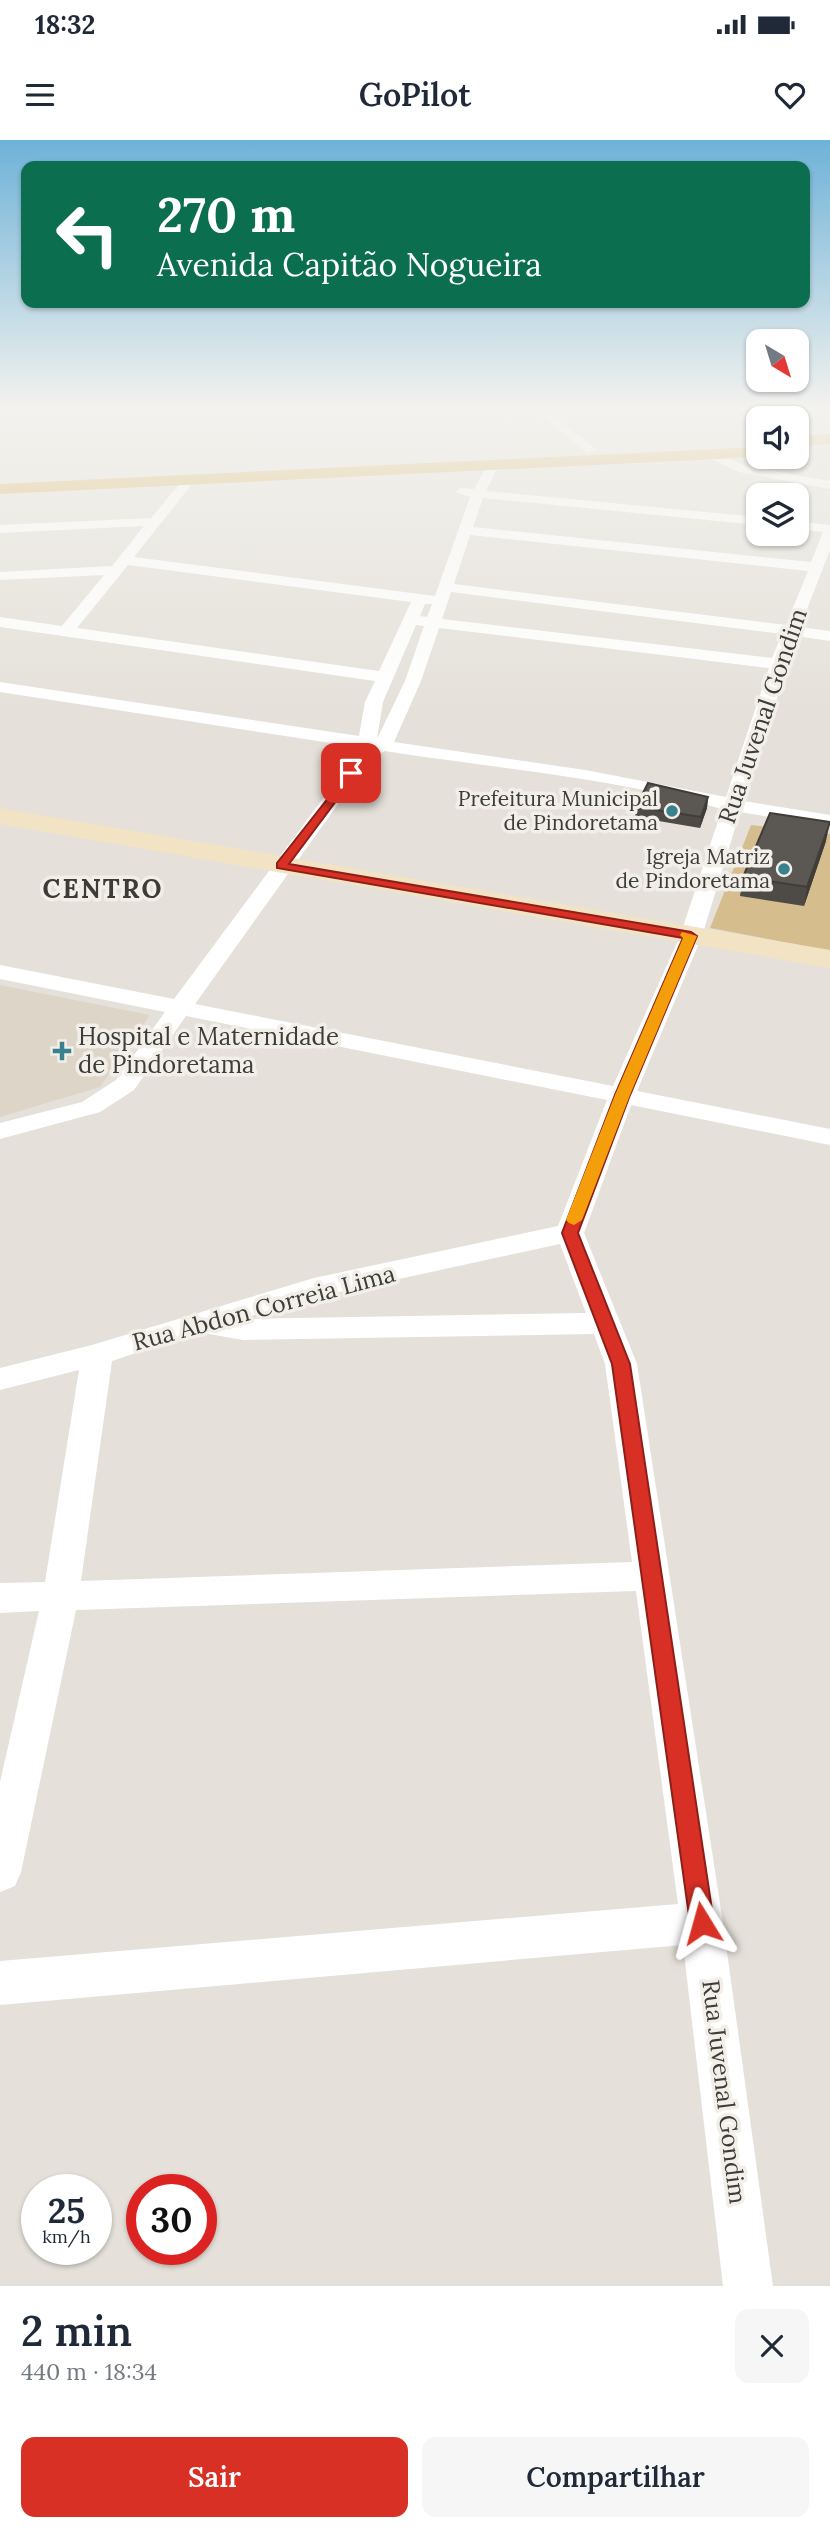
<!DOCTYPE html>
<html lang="pt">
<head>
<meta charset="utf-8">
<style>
  :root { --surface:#fff; --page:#f6f6f7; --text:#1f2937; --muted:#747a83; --accent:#d93025 }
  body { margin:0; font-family:Lora,serif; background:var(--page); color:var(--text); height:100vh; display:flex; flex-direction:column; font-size:26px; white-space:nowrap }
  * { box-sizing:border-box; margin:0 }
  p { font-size:23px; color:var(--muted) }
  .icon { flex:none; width:38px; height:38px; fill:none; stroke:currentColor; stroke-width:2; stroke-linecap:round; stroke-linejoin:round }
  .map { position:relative; height:2146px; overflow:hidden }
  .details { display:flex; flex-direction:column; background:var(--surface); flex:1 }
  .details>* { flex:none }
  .banner { position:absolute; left:21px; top:21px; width:789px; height:147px; border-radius:14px; box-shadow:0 2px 5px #0004; background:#0b6e4f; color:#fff; overflow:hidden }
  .needle { width:46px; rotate:142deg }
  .buttons { position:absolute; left:746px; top:189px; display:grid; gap:14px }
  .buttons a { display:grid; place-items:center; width:63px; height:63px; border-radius:14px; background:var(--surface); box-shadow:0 2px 5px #0004; font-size:35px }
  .speed { position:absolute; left:21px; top:2034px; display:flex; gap:14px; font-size:35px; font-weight:700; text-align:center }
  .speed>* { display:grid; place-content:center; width:91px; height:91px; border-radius:50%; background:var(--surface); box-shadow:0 2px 5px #0004; line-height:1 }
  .speed small { font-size:18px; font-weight:400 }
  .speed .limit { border:10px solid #d22; background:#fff; color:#111 }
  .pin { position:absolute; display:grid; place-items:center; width:60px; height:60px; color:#fff; margin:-30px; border-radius:14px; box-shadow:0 4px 10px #0006 }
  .me { position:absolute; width:77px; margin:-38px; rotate:352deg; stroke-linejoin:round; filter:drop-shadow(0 0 5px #0008) }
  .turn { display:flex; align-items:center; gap:24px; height:147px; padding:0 21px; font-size:32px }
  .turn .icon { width:91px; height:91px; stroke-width:2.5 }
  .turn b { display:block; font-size:49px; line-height:60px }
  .round { display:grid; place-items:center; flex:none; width:74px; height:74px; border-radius:14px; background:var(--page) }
  .headline { display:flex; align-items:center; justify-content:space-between; height:119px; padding:0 21px }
  h1 { font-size:42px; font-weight:600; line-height:52px }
  .primary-button { display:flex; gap:14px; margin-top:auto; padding:14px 21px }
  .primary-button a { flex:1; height:80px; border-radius:14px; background:var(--accent); color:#fff; font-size:28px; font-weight:600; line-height:80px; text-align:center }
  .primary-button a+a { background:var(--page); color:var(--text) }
  .status { display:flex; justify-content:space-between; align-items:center; height:49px; padding:0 35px; background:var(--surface); direction:ltr }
  .status svg { height:19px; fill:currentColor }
  header { display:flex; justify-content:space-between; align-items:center; height:91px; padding:0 21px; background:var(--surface); font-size:32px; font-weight:600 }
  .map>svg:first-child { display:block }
</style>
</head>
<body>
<div class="status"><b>18:32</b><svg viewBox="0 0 49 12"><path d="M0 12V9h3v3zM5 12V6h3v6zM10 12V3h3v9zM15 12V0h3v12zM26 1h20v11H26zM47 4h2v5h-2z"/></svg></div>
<header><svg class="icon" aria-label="menu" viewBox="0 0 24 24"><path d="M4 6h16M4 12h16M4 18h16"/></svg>GoPilot<svg class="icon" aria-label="heart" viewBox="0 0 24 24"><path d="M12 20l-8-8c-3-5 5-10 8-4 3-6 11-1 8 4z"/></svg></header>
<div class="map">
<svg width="830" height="2146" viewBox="0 0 830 2146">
  <rect width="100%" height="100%" fill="#e5e1da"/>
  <path fill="#ddd6c8" d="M0 845 150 875 100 947 0 977Z"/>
  <path fill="#d5bd8e" d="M751 685 830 694V811L710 788Z"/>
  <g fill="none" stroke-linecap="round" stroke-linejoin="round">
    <g fill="#fff" fill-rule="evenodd">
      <path d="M531 268H543L597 310 587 313Z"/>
      <path d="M711 310 746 326 830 341V349L739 332 707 317 705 314Z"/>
      <path d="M493 321 499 325 486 351 758 377V385L483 358 473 387 811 422 823 392 796 389V381L830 385V410L800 487 830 491V501L797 496 744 661 830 675V687L740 672 702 796 637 951 830 989V1005L631 965 584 1093 637 1224 723 1783 773 2146H723L683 1805 0 1865V1821L678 1764 636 1451 76 1470 21 1732 15 1746 0 1752V1642L39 1471 0 1473V1443L45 1442 79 1230 0 1250V1228L92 1205 314 1138 558 1086 607 960 186 876 134 950 100 972 0 999V983L82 962 116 940 165 872 0 839V825L174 859 356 614 357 607 0 552V542L359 596 365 562 375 541 0 487V477L62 486 104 435 0 440V432L112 426 144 386 0 393V385L151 378 186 336 190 335 196 339 134 417 435 456 470 357 455 352 461 348 474 349 489 322ZM470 395 808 431 786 485 454 444ZM128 425 411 462 379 531 77 488ZM451 452 782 494 772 518 442 479ZM425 464H432L427 477 420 476ZM416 485 424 486 405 541 377 599 383 562ZM439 488 769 528 726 657 585 630 394 602 421 541ZM385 611C493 628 617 638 722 669L680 796 613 946 195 864 371 618ZM560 1104 586 1173 241 1179 316 1157ZM198 1192 243 1200 594 1194 605 1224 632 1422 81 1441 112 1221Z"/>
    </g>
    <path fill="#f1e3c4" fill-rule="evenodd" d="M0 668 830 810V828L0 684Z"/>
    <g fill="#dab462" fill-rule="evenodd">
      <path d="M830 294V304L796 306V296Z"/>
      <path d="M758 307V317L0 354V344Z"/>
    </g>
  </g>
  <g fill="#4e4b47">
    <path d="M708 657 707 668 700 688 635 677 636 667Z"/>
    <path d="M826 701 804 766 740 756 743 737Z"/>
  </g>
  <g fill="#403d39">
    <path d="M708 657 707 668 700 688 701 677Z"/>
    <path d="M830 682 826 701 804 766 807 747Z"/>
  </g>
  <g fill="#5b5752" stroke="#403d39" stroke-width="2">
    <path d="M648 643 708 657 701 677 636 667Z"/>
    <path d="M770 673 830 682 807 747 743 737Z"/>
  </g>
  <linearGradient id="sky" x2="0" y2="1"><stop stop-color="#6eb2d8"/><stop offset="0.47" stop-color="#f3f2ee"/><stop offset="1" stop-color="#f3f2ee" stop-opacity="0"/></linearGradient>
  <rect width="830" height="569" fill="url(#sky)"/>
  <path fill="#d93025" stroke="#8d1f18" stroke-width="2" d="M351 629 357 633 289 724 691 792 697 796 630 955 578 1093 630 1224 714 1783 711 1791 702 1794 693 1791 690 1783 612 1224 562 1093 615 955 683 798 277 728V723Z"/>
  <path fill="#f59e0b" d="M682 792 697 796 630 955 582 1080 574 1085 569 1083 566 1080 615 955 683 798 680 795Z"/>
  <g fill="#3b808d" stroke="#f2efe8" stroke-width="2.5">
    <circle cx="672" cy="671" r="7"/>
    <circle cx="784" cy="729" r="7"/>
    <path d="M58.5 900.5h7v7h7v7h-7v7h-7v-7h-7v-7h7z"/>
  </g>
  <g text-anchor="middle" stroke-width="7" stroke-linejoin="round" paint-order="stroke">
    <g font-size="21" fill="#3e3c39" stroke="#f2efe8" text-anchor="end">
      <text x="658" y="666">Prefeitura Municipal<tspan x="658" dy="24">de Pindoretama</tspan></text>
      <text x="770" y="724">Igreja Matriz<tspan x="770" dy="24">de Pindoretama</tspan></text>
    </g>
    <g font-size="24" fill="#3e3c39" stroke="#f2efe8">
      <text transform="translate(763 576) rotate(-71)" y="8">Rua Juvenal Gondim</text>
      <text transform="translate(264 1168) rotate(-15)" y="8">Rua Abdon Correia Lima</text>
      <text transform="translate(724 1952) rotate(83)" y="8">Rua Juvenal Gondim</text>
    </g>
    <g font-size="24" fill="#3e3c39" stroke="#f2efe8" text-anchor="start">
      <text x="78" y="905">Hospital e Maternidade<tspan x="78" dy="28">de Pindoretama</tspan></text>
    </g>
    <g font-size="26" font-weight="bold" letter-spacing="2" fill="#3e3b36" stroke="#f2efe8">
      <text x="103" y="758">CENTRO</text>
    </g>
  </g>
</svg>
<div class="buttons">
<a><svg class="needle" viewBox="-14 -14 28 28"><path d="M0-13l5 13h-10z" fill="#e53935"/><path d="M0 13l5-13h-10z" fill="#747a83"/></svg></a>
<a><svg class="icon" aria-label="sound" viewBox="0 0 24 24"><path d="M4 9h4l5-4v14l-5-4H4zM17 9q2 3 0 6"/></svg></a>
<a><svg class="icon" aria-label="layers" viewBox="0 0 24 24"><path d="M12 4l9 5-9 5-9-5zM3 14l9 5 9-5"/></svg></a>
</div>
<div class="speed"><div>25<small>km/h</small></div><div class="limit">30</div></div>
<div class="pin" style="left:351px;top:633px;background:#d93025"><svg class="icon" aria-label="arrive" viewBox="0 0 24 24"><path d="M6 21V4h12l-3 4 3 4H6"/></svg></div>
<svg class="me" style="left:702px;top:1783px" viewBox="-20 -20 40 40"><path d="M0-17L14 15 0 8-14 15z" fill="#d93025" stroke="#fff" stroke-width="4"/></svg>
<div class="banner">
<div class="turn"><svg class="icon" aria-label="left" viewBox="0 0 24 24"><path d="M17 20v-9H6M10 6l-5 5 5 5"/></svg><div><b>270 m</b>Avenida Capitão Nogueira</div></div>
</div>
</div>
<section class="details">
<div class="headline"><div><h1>2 min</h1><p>440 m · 18:34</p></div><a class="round"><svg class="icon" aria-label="close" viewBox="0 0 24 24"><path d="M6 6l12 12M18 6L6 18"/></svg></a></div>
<div class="primary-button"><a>Sair</a><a>Compartilhar</a></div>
</section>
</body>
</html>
